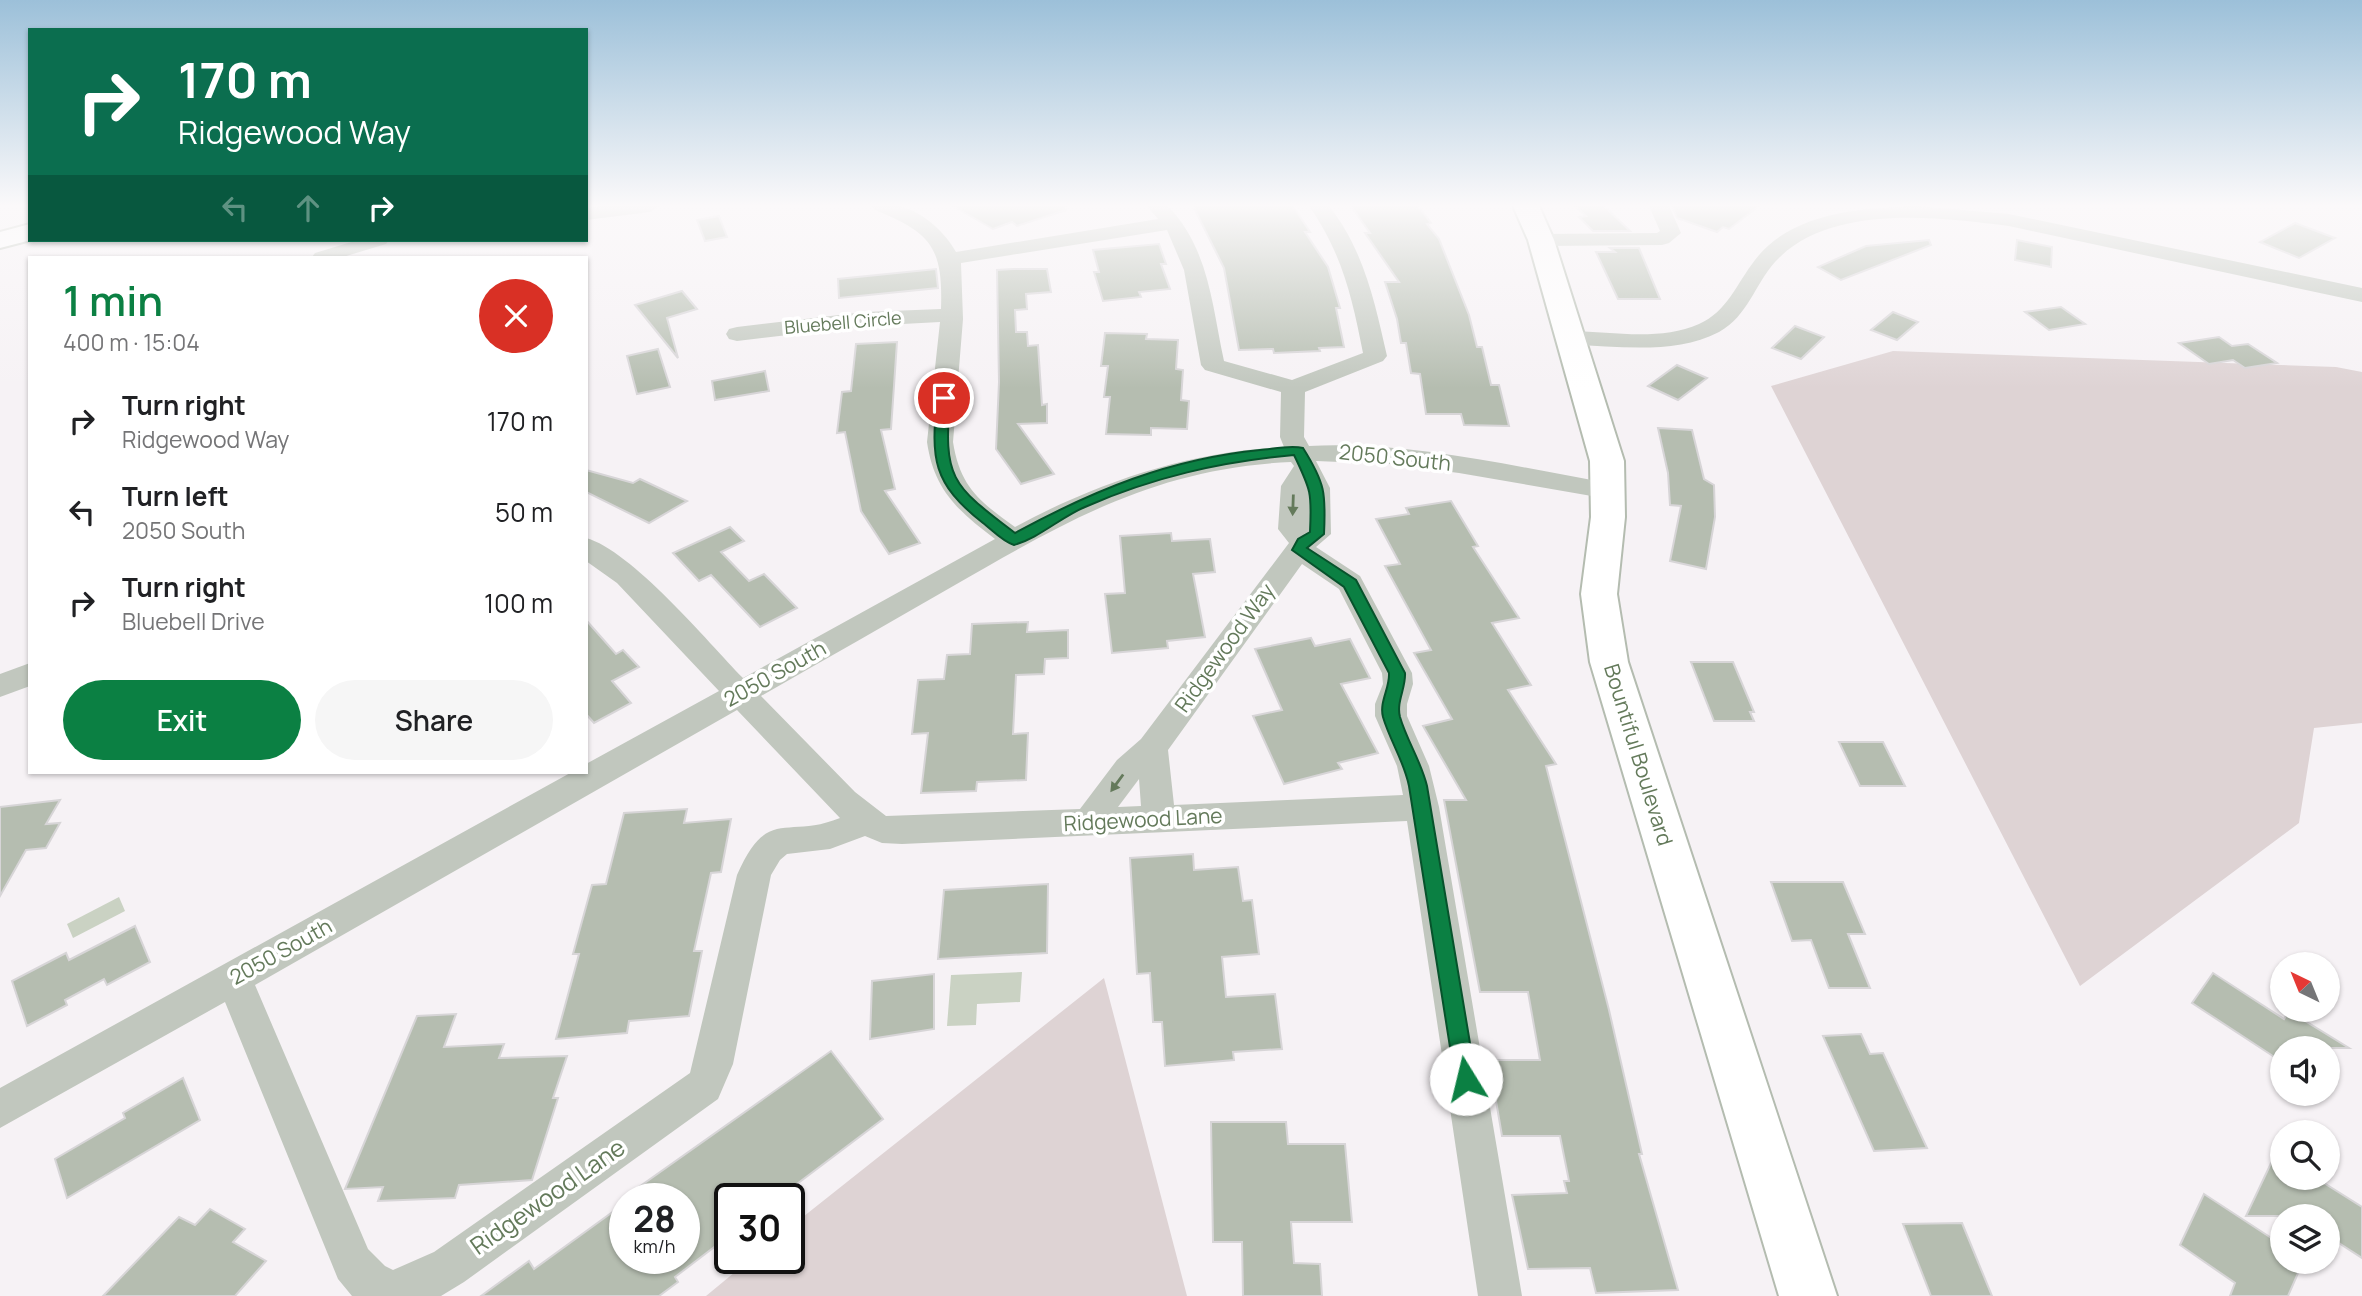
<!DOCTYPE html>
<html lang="en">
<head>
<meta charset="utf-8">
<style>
  :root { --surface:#fff; --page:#f6f6f6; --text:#202124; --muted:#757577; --accent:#0b8043 }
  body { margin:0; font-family:Manrope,sans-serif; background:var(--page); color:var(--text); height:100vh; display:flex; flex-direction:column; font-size:26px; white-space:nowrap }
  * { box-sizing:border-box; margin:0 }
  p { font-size:23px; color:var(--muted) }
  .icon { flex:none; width:38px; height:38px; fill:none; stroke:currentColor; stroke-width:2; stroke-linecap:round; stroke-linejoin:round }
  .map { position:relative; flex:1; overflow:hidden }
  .panel { position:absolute; left:28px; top:256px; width:560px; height:518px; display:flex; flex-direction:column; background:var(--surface); border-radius:0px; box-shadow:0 2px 5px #0004 }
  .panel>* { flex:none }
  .top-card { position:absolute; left:28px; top:28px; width:560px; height:214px; border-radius:0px; box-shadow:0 2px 5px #0004; background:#0b6e4f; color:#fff; overflow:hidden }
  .needle { width:46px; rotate:317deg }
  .tools { position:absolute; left:2270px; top:952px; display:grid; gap:14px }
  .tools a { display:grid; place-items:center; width:70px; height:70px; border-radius:50%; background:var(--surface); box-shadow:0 2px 5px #0004; font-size:35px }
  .speed { position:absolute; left:609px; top:1183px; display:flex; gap:14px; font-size:35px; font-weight:700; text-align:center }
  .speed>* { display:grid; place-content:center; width:91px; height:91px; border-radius:50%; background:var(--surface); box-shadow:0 2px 5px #0004; line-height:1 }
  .speed small { font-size:18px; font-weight:400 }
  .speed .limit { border:4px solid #111; border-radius:10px; background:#fff; color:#111 }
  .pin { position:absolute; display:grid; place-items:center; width:60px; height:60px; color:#fff; margin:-30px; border:4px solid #fff; border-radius:50%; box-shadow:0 2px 7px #0007 }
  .me { position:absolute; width:77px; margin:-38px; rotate:351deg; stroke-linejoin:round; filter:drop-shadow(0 0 5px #0008) }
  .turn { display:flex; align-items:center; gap:24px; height:147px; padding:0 35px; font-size:32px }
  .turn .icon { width:91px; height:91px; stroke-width:2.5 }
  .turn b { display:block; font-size:49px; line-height:60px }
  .lanes { display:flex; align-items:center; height:66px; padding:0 35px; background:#0003; justify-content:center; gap:35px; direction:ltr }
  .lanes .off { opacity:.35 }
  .round { display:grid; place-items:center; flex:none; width:74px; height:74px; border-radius:37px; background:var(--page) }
  .overview { display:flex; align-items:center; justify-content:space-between; height:119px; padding:0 35px }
  h1 { font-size:42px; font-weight:600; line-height:52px; color:var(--accent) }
  .cta { display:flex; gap:14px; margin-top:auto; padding:14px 35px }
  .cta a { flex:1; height:80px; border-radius:42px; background:var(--accent); color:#fff; font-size:28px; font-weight:600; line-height:80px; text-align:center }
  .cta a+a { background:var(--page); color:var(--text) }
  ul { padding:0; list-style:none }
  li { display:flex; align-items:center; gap:21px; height:91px; padding:0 35px }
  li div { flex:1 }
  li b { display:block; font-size:26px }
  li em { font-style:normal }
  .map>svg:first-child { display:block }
</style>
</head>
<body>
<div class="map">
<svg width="2362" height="1296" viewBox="0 0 2362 1296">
  <rect width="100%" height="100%" fill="#f6f2f5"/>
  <g fill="#ded3d4">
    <path d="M1893 351 2336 367 2362 372V723L2314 728 2299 823 2080 986 1771 386Z"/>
    <path d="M1104 978 1187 1296H706L752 1258H789V1228Z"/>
  </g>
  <g fill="#cad2c3">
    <path d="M119 897 125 911 73 938 67 924Z"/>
    <path d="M1022 972 1020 1002 977 1004 976 1025 947 1026 951 975Z"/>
  </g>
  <g fill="#b5bdb0" stroke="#d7d5d7" stroke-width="2">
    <path d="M953 206H1066V210L1017 226 1012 222 993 229Z"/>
    <path d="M1193 206H1293L1310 232H1305L1328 267 1340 308H1336L1344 347 1319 348 1320 351 1274 353 1273 349 1239 350 1224 268Z"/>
    <path d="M1351 206H1418L1431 223 1427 224 1439 239 1469 315 1477 347H1482L1491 385H1499L1509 426 1464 425 1461 414H1426L1420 374 1411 373 1406 343H1401L1397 319 1385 282H1399L1365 233H1370Z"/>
    <path d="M1575 206H1604L1630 231H1593L1579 217 1586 216Z"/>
    <path d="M1672 206H1759L1729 229 1723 227 1717 232 1677 218Z"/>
    <path d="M719 216 727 237 705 241 697 220Z"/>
    <path d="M2295 223 2335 238 2299 258 2260 242Z"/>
    <path d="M1929 240 1931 245 1841 280 1818 267 1866 246Z"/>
    <path d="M2017 240 2052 247 2051 267 2015 260Z"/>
    <path d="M1159 244 1166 264H1161L1170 289 1139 292 1141 297 1103 301 1094 272H1099L1093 250Z"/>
    <path d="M1610 248H1639L1660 299H1618L1596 252H1615Z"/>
    <path d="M936 269 938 288 839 298 838 279Z"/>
    <path d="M1013 269H1047L1051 292 1026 294 1027 309 1015 310 1016 332H1027L1028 346 1038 345 1042 405 1047 404V423L1018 424 1054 474 1021 484 996 449 999 382 997 270Z"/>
    <path d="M682 291 697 309 667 318 678 358 635 305Z"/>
    <path d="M2061 307 2085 324 2049 330 2025 312Z"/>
    <path d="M1893 312 1918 322 1897 340 1871 330Z"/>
    <path d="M1795 326 1824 337 1801 359 1772 348Z"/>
    <path d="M1105 333 1147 334 1146 339 1178 340 1176 369 1183 370 1181 400 1189 401 1187 429 1151 428V435L1106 434 1110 397H1104L1108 366H1101Z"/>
    <path d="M2219 337 2232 346 2248 344 2277 363 2245 368 2233 360 2209 364 2179 343Z"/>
    <path d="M897 342 891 429 881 430 895 489 885 491 920 543 889 554 861 511 845 432 837 433 842 392 851 391 856 344Z"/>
    <path d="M658 349 670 387 637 394 627 356Z"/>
    <path d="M1677 365 1707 378 1678 400 1648 386Z"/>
    <path d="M765 371 769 391 715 400 712 381Z"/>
    <path d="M1658 428 1692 430 1704 479 1714 485 1715 517 1706 569 1670 561 1681 506 1670 505 1668 473Z"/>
    <path d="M586 470 633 483 640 479 687 501 649 523 586 492Z"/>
    <path d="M1451 501 1478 546 1473 547 1519 618 1492 623 1531 685 1508 690 1556 764 1546 766 1609 1010 1642 1154H1639L1678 1290 1596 1293 1590 1268 1528 1269 1512 1195 1567 1193 1564 1181H1569L1560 1136H1502L1489 1060H1540L1528 992H1480L1444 800H1466L1423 726 1452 719 1414 653 1431 650 1385 566 1400 564 1376 519 1409 514 1406 508Z"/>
    <path d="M730 527 744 541 721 552 749 581 764 574 797 608 760 627 711 575 699 581 673 553Z"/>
    <path d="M1171 533 1172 541 1210 539 1215 572 1193 574 1205 637 1167 641 1168 648 1112 653 1105 594 1125 593 1120 536Z"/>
    <path d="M586 620 616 654 623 650 639 667 612 681 631 703 594 723 586 714Z"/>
    <path d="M1028 622 1027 632 1068 630V658L1045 659 1044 674 1016 675 1013 734 1028 733 1026 780 977 782 976 791 921 793 928 733 912 734 918 680 944 679 947 655 970 654 972 624Z"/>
    <path d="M1311 638 1315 646 1350 639 1370 678 1341 684 1378 753 1338 763 1342 769 1284 784 1253 716 1282 710 1255 649Z"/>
    <path d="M1691 662H1733L1754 712H1750L1754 721H1714Z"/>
    <path d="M1839 742H1883L1905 786H1860Z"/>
    <path d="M60 800 46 824 60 823 46 848 26 850 0 896V807Z"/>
    <path d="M687 809 684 823 731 819 721 872 711 873 694 951H702L689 1016 629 1021 627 1033 556 1039 579 954H573L592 885 606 884 624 813Z"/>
    <path d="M1193 854 1194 870 1238 867 1243 901 1252 900 1259 954 1222 957 1226 997 1275 994 1282 1049 1233 1052 1234 1060 1165 1066 1162 1022H1153L1150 973 1137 974 1130 858Z"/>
    <path d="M1771 882H1843L1865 934H1848L1870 988H1829L1811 940 1792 941Z"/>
    <path d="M1048 884 1047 953 938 959 944 890Z"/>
    <path d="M135 926 150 962 107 985 104 979 65 1000 67 1005 27 1026 12 981 66 953 69 960Z"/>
    <path d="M2213 973 2284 1019 2289 1011 2349 1048H2282V1062L2192 1003Z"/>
    <path d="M934 974V1029L870 1039 872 981Z"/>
    <path d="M456 1014 444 1047 504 1044 499 1058 567 1056 553 1098H558L532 1180 459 1185 455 1198 378 1201 383 1187 345 1189 417 1016Z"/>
    <path d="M1861 1034 1870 1054 1883 1053 1927 1148 1874 1151 1823 1036Z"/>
    <path d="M831 1051 883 1119 777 1199H730V1235L675 1277 678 1282 659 1296H481L529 1261 534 1269 625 1203V1258H684V1199H622Z"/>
    <path d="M183 1078 200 1120 67 1198 55 1159 125 1118 123 1113Z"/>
    <path d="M1211 1122H1286L1288 1144H1345L1352 1222H1291L1294 1263 1320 1264 1322 1296H1243L1242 1242H1213Z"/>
    <path d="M2282 1140V1178H2316L2362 1207V1258L2328 1236V1216H2246Z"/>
    <path d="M2204 1194 2282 1245V1262L2299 1271 2288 1296H2230L2235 1283 2180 1245Z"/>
    <path d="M210 1209 245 1229 233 1242 266 1261 235 1296H103L179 1217 195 1225Z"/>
    <path d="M1962 1223 1992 1296H1931L1903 1224Z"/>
  </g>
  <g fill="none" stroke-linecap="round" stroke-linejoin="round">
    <g stroke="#b4bcb0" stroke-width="4">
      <g id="secondary">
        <path d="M1513 206H1539L1554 240 1624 461 1625 517 1617 594 1628 662 1837 1296H1779L1590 662 1581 594 1591 517 1590 461 1528 240Z"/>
        <path d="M30 224 31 240 0 248V232Z"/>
      </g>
    </g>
    <g fill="#c1c7be" fill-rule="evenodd">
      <path d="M602 206H660L650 212 586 220V208Z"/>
      <path d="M872 206C881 206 892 204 900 206 923 212 945 232 956 252L1158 219 1147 206H1168C1209 249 1212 305 1224 361L1292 380 1363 353C1352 297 1342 253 1309 206H1329C1364 250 1375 303 1387 356L1383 361 1305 392 1304 437 1309 446C1409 441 1511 466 1609 483L1618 485 1622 491 1618 497 1609 499 1459 473 1389 464 1316 461 1330 488 1331 534 1316 547 1360 576 1412 673 1413 684 1407 704V716L1429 766 1439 807 1522 1296H1478L1407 821 902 844 882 843 865 836 830 849 787 854 780 860 771 875 733 1064 718 1099 464 1282 441 1296H352L338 1279 225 1002 0 1128V1088L572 772H586V764L719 691 617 583 586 561V538C631 550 708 642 743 678L995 539C958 511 934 490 927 442L940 322 865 326 737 341 729 339 726 334 729 329 737 327 865 312 941 309C943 248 932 233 875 210ZM1167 230 1184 270 1201 365 1205 370 1281 392 1280 437 1284 447C1190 451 1098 482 1015 527 980 502 960 487 953 442L963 319 961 263ZM1291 462 1294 466 1281 486 1278 529 1289 543 1141 739 1117 760 1080 809 886 816 855 792 761 696C826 659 891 622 955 585 1068 520 1157 468 1291 462ZM1302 564 1339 589 1382 673 1383 684 1375 704V716L1397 766 1403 795 1174 805 1168 750ZM737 710 840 818C786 840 768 805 737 875L690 1073 434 1252 393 1270 385 1266 368 1249 255 985ZM1139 779 1141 806 1118 807Z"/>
      <path d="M1649 206H1669L1681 233 1669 243 1662 245 1541 246 1534 244 1531 240 1534 236 1541 234 1657 233 1660 231Z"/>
      <path d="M1917 206 2009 214 2362 288V302L2009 226C1938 217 1829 203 1775 262 1755 284 1748 316 1719 332 1675 355 1620 346 1572 345L1564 343 1561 338 1564 333 1572 331C1613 332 1661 341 1699 324 1727 312 1737 283 1755 260 1791 212 1862 208 1917 206Z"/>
      <path d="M358 240H389L386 244 343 257H312L315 253Z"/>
      <path d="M30 663V686L0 697V674Z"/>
    </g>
    <use href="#secondary" fill="#fff" fill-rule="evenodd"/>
  </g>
  <defs><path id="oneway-solid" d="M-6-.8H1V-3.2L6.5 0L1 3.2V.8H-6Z" transform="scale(1.75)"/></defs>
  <g fill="#647a5b">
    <use href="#oneway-solid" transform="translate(1293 505) rotate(92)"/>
    <use href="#oneway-solid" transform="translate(1117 783) rotate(126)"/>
  </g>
  <linearGradient id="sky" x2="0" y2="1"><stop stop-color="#9cc0d9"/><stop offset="0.53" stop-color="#fbf9fa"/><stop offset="1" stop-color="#fbf9fa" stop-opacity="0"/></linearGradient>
  <rect width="2362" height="388" fill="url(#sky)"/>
  <path fill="#0b8043" stroke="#07532c" stroke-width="2" d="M944 394 950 398C943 480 952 485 1015 533 1094 490 1169 459 1260 450 1273 449 1290 445 1303 448 1325 483 1326 493 1324 534L1307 548 1356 580 1405 673C1406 688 1396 702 1400 717 1407 741 1421 761 1427 786L1476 1079 1473 1086 1466 1089 1458 1086 1455 1079 1409 786C1404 761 1390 741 1383 717 1379 702 1390 688 1389 673L1344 587 1292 550 1298 539 1310 532C1312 493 1311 490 1294 455 1220 462 1153 477 1085 507 1061 517 1039 538 1014 545 1003 542 992 530 983 523 932 483 931 459 937 398Z"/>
  <g text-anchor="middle" stroke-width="7" stroke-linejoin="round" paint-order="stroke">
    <g font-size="18" fill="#647a5b" stroke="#fff">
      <text transform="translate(843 323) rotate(-5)" y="6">Bluebell Circle</text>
    </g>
    <g font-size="21" fill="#647a5b" stroke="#fff">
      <text transform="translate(1395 458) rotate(6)" y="7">2050 South</text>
      <text transform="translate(1225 648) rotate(-54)" y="7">Ridgewood Way</text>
      <text transform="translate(775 674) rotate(-29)" y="7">2050 South</text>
      <text transform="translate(1638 755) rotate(73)" y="7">Bountiful Boulevard</text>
      <text transform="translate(1143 820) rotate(-3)" y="7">Ridgewood Lane</text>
      <text transform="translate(281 952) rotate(-29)" y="7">2050 South</text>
    </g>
    <g font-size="24" fill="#647a5b" stroke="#fff">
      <text transform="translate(548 1197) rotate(-35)" y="8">Ridgewood Lane</text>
    </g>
  </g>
</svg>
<div class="tools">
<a><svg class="needle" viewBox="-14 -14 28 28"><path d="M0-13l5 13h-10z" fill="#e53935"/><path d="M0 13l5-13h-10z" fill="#757577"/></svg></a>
<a><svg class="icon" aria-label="sound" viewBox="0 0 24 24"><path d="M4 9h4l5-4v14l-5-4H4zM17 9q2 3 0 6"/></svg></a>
<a><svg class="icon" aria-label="search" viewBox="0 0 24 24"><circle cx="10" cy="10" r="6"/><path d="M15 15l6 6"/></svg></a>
<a><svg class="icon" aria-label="layers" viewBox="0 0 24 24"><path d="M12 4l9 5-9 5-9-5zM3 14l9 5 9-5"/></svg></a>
</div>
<div class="speed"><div>28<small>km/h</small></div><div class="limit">30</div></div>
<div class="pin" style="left:944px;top:398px;background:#d93025"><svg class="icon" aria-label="arrive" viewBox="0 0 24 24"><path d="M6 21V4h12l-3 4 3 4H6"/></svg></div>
<svg class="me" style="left:1466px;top:1079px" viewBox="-20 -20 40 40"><circle r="19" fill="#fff"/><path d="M0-13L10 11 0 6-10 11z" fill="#0b8043"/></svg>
<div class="top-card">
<div class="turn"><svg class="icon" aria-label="right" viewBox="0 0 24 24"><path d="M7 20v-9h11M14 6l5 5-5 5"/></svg><div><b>170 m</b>Ridgewood Way</div></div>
<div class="lanes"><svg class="icon off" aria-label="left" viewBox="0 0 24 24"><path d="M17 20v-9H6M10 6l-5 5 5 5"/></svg><svg class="icon off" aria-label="ahead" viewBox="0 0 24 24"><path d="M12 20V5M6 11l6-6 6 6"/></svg><svg class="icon" aria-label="right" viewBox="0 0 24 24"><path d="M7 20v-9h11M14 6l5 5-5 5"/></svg></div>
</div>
<section class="panel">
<div class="overview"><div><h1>1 min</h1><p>400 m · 15:04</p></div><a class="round" style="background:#d93025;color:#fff"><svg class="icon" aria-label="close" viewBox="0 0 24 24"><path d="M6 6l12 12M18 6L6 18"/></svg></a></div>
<ul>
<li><svg class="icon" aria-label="right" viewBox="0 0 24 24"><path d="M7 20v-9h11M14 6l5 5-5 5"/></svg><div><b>Turn right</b><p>Ridgewood Way</p></div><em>170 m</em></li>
<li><svg class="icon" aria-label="left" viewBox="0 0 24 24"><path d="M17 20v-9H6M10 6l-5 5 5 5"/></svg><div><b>Turn left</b><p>2050 South</p></div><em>50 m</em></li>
<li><svg class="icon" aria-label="right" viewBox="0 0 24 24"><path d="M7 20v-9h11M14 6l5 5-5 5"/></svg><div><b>Turn right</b><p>Bluebell Drive</p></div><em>100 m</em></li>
</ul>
<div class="cta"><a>Exit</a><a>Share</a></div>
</section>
</div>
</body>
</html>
